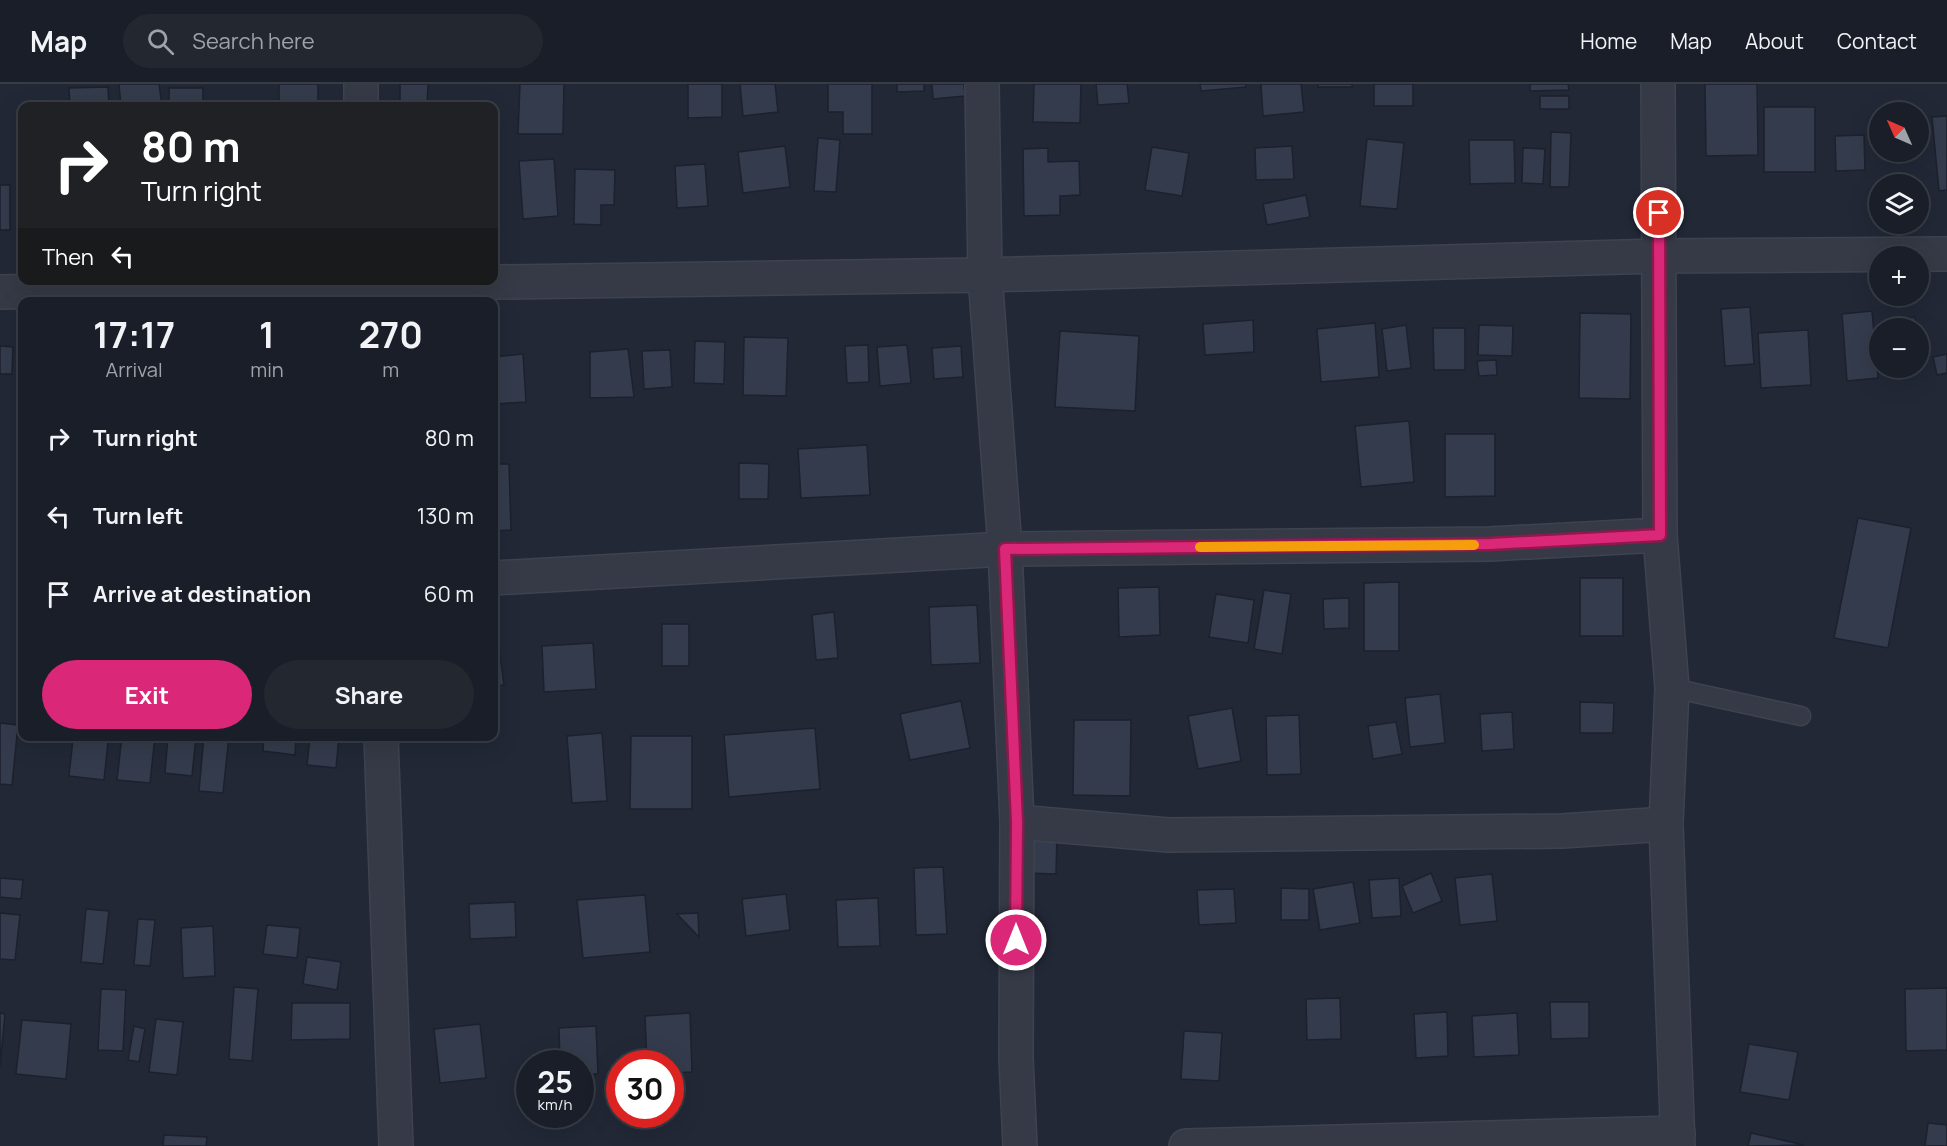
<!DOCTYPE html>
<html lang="en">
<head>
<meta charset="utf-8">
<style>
  :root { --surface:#1a1e28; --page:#232730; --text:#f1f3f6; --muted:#9fa2a8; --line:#383c45; --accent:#db2777 }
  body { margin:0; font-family:Manrope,sans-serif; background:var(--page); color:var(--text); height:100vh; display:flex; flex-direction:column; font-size:22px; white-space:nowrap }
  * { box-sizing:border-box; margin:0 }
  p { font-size:20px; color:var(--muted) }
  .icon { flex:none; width:33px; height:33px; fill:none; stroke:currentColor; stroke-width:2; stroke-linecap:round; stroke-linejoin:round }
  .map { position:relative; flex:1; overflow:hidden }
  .details { position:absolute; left:18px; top:213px; width:480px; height:444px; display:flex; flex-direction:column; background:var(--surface); border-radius:12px; box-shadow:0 6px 24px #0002,0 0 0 2px var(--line) }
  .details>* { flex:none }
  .top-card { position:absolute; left:18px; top:18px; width:480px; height:183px; border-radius:12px; box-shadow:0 6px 24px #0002,0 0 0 2px var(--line); background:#202124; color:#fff; overflow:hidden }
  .needle { width:39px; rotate:315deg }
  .buttons { position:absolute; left:1869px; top:18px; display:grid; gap:12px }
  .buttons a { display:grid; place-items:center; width:60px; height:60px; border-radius:50%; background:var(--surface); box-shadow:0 6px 24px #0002,0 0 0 2px var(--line); font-size:30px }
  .speed { position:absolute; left:516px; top:966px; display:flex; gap:12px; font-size:30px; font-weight:700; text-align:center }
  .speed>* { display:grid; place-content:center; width:78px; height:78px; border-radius:50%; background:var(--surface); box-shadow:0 6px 24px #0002,0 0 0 2px var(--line); line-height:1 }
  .speed small { font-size:15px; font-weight:400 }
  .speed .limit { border:9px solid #d22; background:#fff; color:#111 }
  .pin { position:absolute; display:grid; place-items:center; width:51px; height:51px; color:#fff; margin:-26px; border:3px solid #fff; border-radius:50%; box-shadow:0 2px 6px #0007 }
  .me { position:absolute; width:66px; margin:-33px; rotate:0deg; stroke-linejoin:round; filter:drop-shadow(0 0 4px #0008) }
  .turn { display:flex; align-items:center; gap:21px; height:126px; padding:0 24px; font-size:27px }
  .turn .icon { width:78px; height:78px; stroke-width:2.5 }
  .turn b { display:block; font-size:42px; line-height:51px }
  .then { display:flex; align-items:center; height:57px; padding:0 24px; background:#0003; gap:12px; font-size:22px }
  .eta { display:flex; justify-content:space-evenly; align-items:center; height:102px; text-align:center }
  .eta b { font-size:36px; font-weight:700; line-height:42px }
  .primary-button { display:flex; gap:12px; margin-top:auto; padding:12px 24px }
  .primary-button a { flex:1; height:69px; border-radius:36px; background:var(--accent); color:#fff; font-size:24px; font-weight:700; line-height:69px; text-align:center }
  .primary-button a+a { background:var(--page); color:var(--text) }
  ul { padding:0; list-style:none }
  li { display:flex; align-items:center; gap:18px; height:78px; padding:0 24px }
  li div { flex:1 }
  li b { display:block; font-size:22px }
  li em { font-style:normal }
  header { display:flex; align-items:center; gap:36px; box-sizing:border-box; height:84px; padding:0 30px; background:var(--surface); border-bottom:2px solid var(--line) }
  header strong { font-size:28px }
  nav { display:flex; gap:33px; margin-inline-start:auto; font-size:21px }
  .search { width:420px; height:54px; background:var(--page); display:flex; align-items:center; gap:15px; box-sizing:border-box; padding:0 21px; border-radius:33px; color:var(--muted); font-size:22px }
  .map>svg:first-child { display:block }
</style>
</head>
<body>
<header>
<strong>Map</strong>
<div class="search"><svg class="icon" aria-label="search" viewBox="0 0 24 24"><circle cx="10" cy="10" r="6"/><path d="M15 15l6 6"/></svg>Search here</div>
<nav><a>Home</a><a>Map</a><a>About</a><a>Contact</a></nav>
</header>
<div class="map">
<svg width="1947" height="1062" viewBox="0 0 1947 1062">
  <rect width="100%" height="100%" fill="#222836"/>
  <g fill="#343b4c" stroke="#1d212d" stroke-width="1.5">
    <path d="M119 0H159L162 22H121Z"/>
    <rect x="279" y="0" width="39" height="22"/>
    <path d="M400 0H428L427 22H400Z"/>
    <path d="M520 0H564L563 50H518Z"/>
    <path d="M688 0H722V33L688 34Z"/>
    <path d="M740 0H775L778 28 743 32Z"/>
    <path d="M828 0H872V50H843V28H828Z"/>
    <path d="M897 0H924V7L897 8Z"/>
    <path d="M932 0H964L965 12 933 15Z"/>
    <path d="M1034 0H1081L1080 39 1033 38Z"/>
    <path d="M1096 0H1127L1129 19 1098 21Z"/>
    <path d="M1200 0H1246V3L1201 7Z"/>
    <path d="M1261 0H1301L1304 28 1263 32Z"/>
    <rect x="1318" y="0" width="34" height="3"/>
    <rect x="1374" y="0" width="39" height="22"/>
    <path d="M1530 0H1568L1569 6 1530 7Z"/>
    <path d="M1705 0H1757L1758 71 1706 72Z"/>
    <path d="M108 3 109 22H70L69 4Z"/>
    <rect x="169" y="4" width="34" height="18"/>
    <rect x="1540" y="12" width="29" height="13"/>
    <rect x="1764" y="23" width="51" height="65"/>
    <path d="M1947 32V106L1939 107 1932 33Z"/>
    <path d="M1551 48 1571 49 1569 103H1550Z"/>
    <path d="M1864 51 1865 86 1836 87 1835 52Z"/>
    <path d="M818 54 840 56 836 108 814 107Z"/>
    <path d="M1367 55 1404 59 1397 125 1360 122Z"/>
    <path d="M1469 56H1514L1515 99 1470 100Z"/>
    <path d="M785 62 790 103 743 109 738 68Z"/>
    <path d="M1292 62 1294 95 1256 96 1255 64Z"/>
    <path d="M1152 63 1189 69 1182 112 1145 106Z"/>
    <path d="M1048 64V78L1079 77 1080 111 1060 112V131L1024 132 1023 65Z"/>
    <path d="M1523 64 1545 65 1543 100 1522 99Z"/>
    <path d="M554 75 558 132 523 135 519 77Z"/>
    <path d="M705 80 708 122 677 124 675 82Z"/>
    <path d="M575 85 615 86 614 121H601V141L574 140Z"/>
    <rect x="0" y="101" width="10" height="45"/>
    <path d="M1306 111 1310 133 1267 141 1263 120Z"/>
    <path d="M1750 223 1754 280 1725 282 1721 225Z"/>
    <path d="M1872 227 1878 294 1847 297 1842 230Z"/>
    <path d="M1580 229 1631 230 1630 315 1579 314Z"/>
    <path d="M1915 233 1917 244H1884L1883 239Z"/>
    <path d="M1253 236 1254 268 1205 271 1203 240Z"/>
    <path d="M1375 239 1379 293 1321 298 1317 245Z"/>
    <path d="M1406 241 1411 284 1387 287 1382 245Z"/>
    <path d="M1479 241 1513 242 1512 272 1478 271Z"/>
    <path d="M1433 244H1465V286H1434Z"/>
    <path d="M1808 246 1811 301 1761 304 1758 249Z"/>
    <path d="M1060 247 1139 252 1135 327 1055 323Z"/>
    <path d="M744 253 788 254 786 312 743 311Z"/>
    <path d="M695 257 725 258 724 300 694 299Z"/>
    <path d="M868 261 869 298 847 299 845 262Z"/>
    <path d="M907 261 911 299 880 302 877 263Z"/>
    <path d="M0 262 13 263 12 290H0Z"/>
    <path d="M961 262 963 293 934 295 932 264Z"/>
    <path d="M628 265 634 313 590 314V268Z"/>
    <path d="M670 266 672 303 644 305 642 267Z"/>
    <path d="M523 270 526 318 494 320V273Z"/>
    <path d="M1947 270V289L1937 291 1933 273Z"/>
    <path d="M1496 276 1497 291 1479 292 1477 277Z"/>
    <path d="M1409 337 1414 398 1361 403 1355 342Z"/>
    <path d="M1445 350H1495V412L1445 413Z"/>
    <path d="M867 361 870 411 801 414 798 365Z"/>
    <path d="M739 379 769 380 768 415H739Z"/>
    <path d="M494 380H509L511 446 494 447Z"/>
    <path d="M1858 434 1911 444 1888 564 1834 554Z"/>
    <rect x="1580" y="494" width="43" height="58"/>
    <path d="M1399 498V567H1364V499Z"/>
    <path d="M1159 503 1160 551 1119 553 1118 504Z"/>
    <path d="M1264 506 1291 510 1282 570 1254 565Z"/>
    <path d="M1216 510 1254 516 1248 559 1209 553Z"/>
    <path d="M1349 514V544L1324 545 1323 515Z"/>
    <path d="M977 521 980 579 931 581 929 523Z"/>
    <path d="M834 528 838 574 816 576 812 531Z"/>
    <rect x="662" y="540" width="27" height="42"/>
    <path d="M497 549 504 601 494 602V550Z"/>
    <path d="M593 559 596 605 544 608 542 562Z"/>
    <path d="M1440 610 1445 659 1410 663 1405 614Z"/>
    <path d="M961 617 970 664 910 676 900 630Z"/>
    <path d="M1580 618 1614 619 1613 649H1580Z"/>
    <path d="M1232 624 1241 677 1198 685 1188 632Z"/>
    <path d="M1512 628 1514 665 1482 667 1480 630Z"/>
    <path d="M1299 631 1301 690 1267 691 1266 632Z"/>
    <path d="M1074 636H1131L1130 712 1073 711Z"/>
    <path d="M1396 638 1402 670 1373 675 1368 642Z"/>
    <path d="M0 639 18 641 12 701 0 700Z"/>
    <path d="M815 644 820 705 729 713 724 651Z"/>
    <path d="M602 649 607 717 572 719 567 652Z"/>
    <path d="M122 652H155L150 699 117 696Z"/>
    <path d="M168 652H196L192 692 165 689Z"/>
    <path d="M204 652H229L223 709 199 707Z"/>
    <path d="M264 652H296L295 671 263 667Z"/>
    <path d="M310 652H339L336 684 307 681Z"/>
    <path d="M631 652H692V725H630Z"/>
    <path d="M73 655 108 658 104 696 69 692Z"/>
    <path d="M1028 748 1057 749 1056 790 1026 789Z"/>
    <path d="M943 783 947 850 916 851 914 784Z"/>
    <path d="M1431 789 1442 817 1413 829 1402 802Z"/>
    <path d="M1492 790 1497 837 1460 841 1455 794Z"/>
    <path d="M0 794 23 796 21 815 0 813Z"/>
    <path d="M1399 794 1401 832 1372 834 1369 796Z"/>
    <path d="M1353 798 1360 839 1320 846 1313 805Z"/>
    <path d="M1281 804 1309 805V836H1281Z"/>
    <path d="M1234 805 1236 839 1199 841 1197 806Z"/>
    <path d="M786 810 790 846 746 852 742 815Z"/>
    <path d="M645 811 650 868 583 874 577 816Z"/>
    <path d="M878 814 880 862 838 863 836 816Z"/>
    <path d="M515 818 516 853 470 855 469 820Z"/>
    <path d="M86 825 109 827 103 880 81 878Z"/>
    <path d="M0 829 20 831 15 876 0 875Z"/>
    <path d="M698 829 699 853 677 830Z"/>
    <path d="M138 835 155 836 150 882 134 881Z"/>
    <path d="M267 841 300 844 297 874 263 870Z"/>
    <path d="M213 842 215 892 183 894 181 844Z"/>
    <path d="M307 873 341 878 337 906 303 900Z"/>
    <path d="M234 903 258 905 252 977 229 975Z"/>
    <path d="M1947 904V966L1906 967 1905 905Z"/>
    <path d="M101 905 126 906 123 967 98 966Z"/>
    <path d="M1340 914 1341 955 1307 956 1306 915Z"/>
    <path d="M1550 918H1589V954L1551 955Z"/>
    <path d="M292 919H350V955L291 956Z"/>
    <path d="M1447 928 1448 972 1416 974 1414 930Z"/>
    <path d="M0 929 5 930 0 982Z"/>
    <path d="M690 929 692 988 670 989V980H647L645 932Z"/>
    <path d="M1517 929 1519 971 1474 973 1472 932Z"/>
    <path d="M156 935 183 938 177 991 149 988Z"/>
    <path d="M22 936 71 940 66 995 16 990Z"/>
    <path d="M480 940 486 994 440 999 434 945Z"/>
    <path d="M134 942 145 945 139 978 128 976Z"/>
    <path d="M596 942 598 990H580V980H560L559 944Z"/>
    <path d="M1184 947 1222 949 1219 997 1181 995Z"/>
    <path d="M1749 960 1798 968 1789 1016 1740 1008Z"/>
    <path d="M1928 1039 1947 1041V1062H1925Z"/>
    <path d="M1751 1049 1804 1061 1748 1062Z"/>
    <path d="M164 1051 207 1053 206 1062H163Z"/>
  </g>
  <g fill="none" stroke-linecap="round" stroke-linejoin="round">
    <g stroke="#3f4350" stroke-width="21">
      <path id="lane" d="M1672 604 1801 632"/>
    </g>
    <g stroke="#3f4350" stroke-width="36">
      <g id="street">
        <path d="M361 0V22"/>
        <path d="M982 0 985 191 1005 465 1017 738 1016 974 1020 1062"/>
        <path d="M1658 0 1660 451 1672 604 1666 740 1678 1062"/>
        <path d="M2 208 362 200 985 191 1659 172 1947 170"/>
        <path d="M494 494 1005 465 1490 460 1660 451"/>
        <path d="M381 652 396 1062"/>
        <path d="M1017 738 1168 751 1562 747 1666 740"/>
        <path d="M1186 1062 1678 1049"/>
      </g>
    </g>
    <use href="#lane" stroke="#353a46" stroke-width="18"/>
    <use href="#street" stroke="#353a46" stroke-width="33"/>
  </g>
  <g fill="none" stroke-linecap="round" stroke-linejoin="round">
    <g stroke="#8e194d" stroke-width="15">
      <path id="route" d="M1016 856 1017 738 1005 465 1490 460 1660 451 1659 129"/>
    </g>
    <use href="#route" stroke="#db2777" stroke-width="10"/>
    <path stroke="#f59e0b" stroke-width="10" d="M1200 463 1474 461"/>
  </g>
</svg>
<div class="buttons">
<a><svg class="needle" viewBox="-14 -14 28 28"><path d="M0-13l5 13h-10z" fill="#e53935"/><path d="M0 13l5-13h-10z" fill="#9fa2a8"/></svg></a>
<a><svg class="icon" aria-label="layers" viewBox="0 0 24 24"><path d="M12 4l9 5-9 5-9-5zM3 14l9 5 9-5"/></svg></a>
<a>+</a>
<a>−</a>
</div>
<div class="speed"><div>25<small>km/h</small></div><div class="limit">30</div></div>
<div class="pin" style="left:1659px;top:129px;background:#d93025"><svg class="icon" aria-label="arrive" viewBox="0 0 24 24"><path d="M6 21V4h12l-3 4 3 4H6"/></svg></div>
<svg class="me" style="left:1016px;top:856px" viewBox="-20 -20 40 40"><circle r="17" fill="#db2777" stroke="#fff" stroke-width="3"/><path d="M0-11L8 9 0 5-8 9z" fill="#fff"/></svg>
<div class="top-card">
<div class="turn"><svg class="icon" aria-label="right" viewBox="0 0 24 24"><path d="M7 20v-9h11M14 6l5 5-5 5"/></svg><div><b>80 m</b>Turn right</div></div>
<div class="then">Then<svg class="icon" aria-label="left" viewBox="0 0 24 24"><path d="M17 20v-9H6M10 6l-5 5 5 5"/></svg></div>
</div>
<section class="details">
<div class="eta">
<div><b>17:17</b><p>Arrival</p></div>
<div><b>1</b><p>min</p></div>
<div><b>270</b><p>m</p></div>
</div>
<ul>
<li><svg class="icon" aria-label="right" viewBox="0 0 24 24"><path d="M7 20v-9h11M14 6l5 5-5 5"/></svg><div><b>Turn right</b></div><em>80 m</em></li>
<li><svg class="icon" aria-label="left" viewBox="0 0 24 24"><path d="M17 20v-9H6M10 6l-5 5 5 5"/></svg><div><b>Turn left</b></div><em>130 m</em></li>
<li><svg class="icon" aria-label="arrive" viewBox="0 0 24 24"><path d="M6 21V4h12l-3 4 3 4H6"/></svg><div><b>Arrive at destination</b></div><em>60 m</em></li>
</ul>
<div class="primary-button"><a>Exit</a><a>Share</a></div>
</section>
</div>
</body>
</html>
